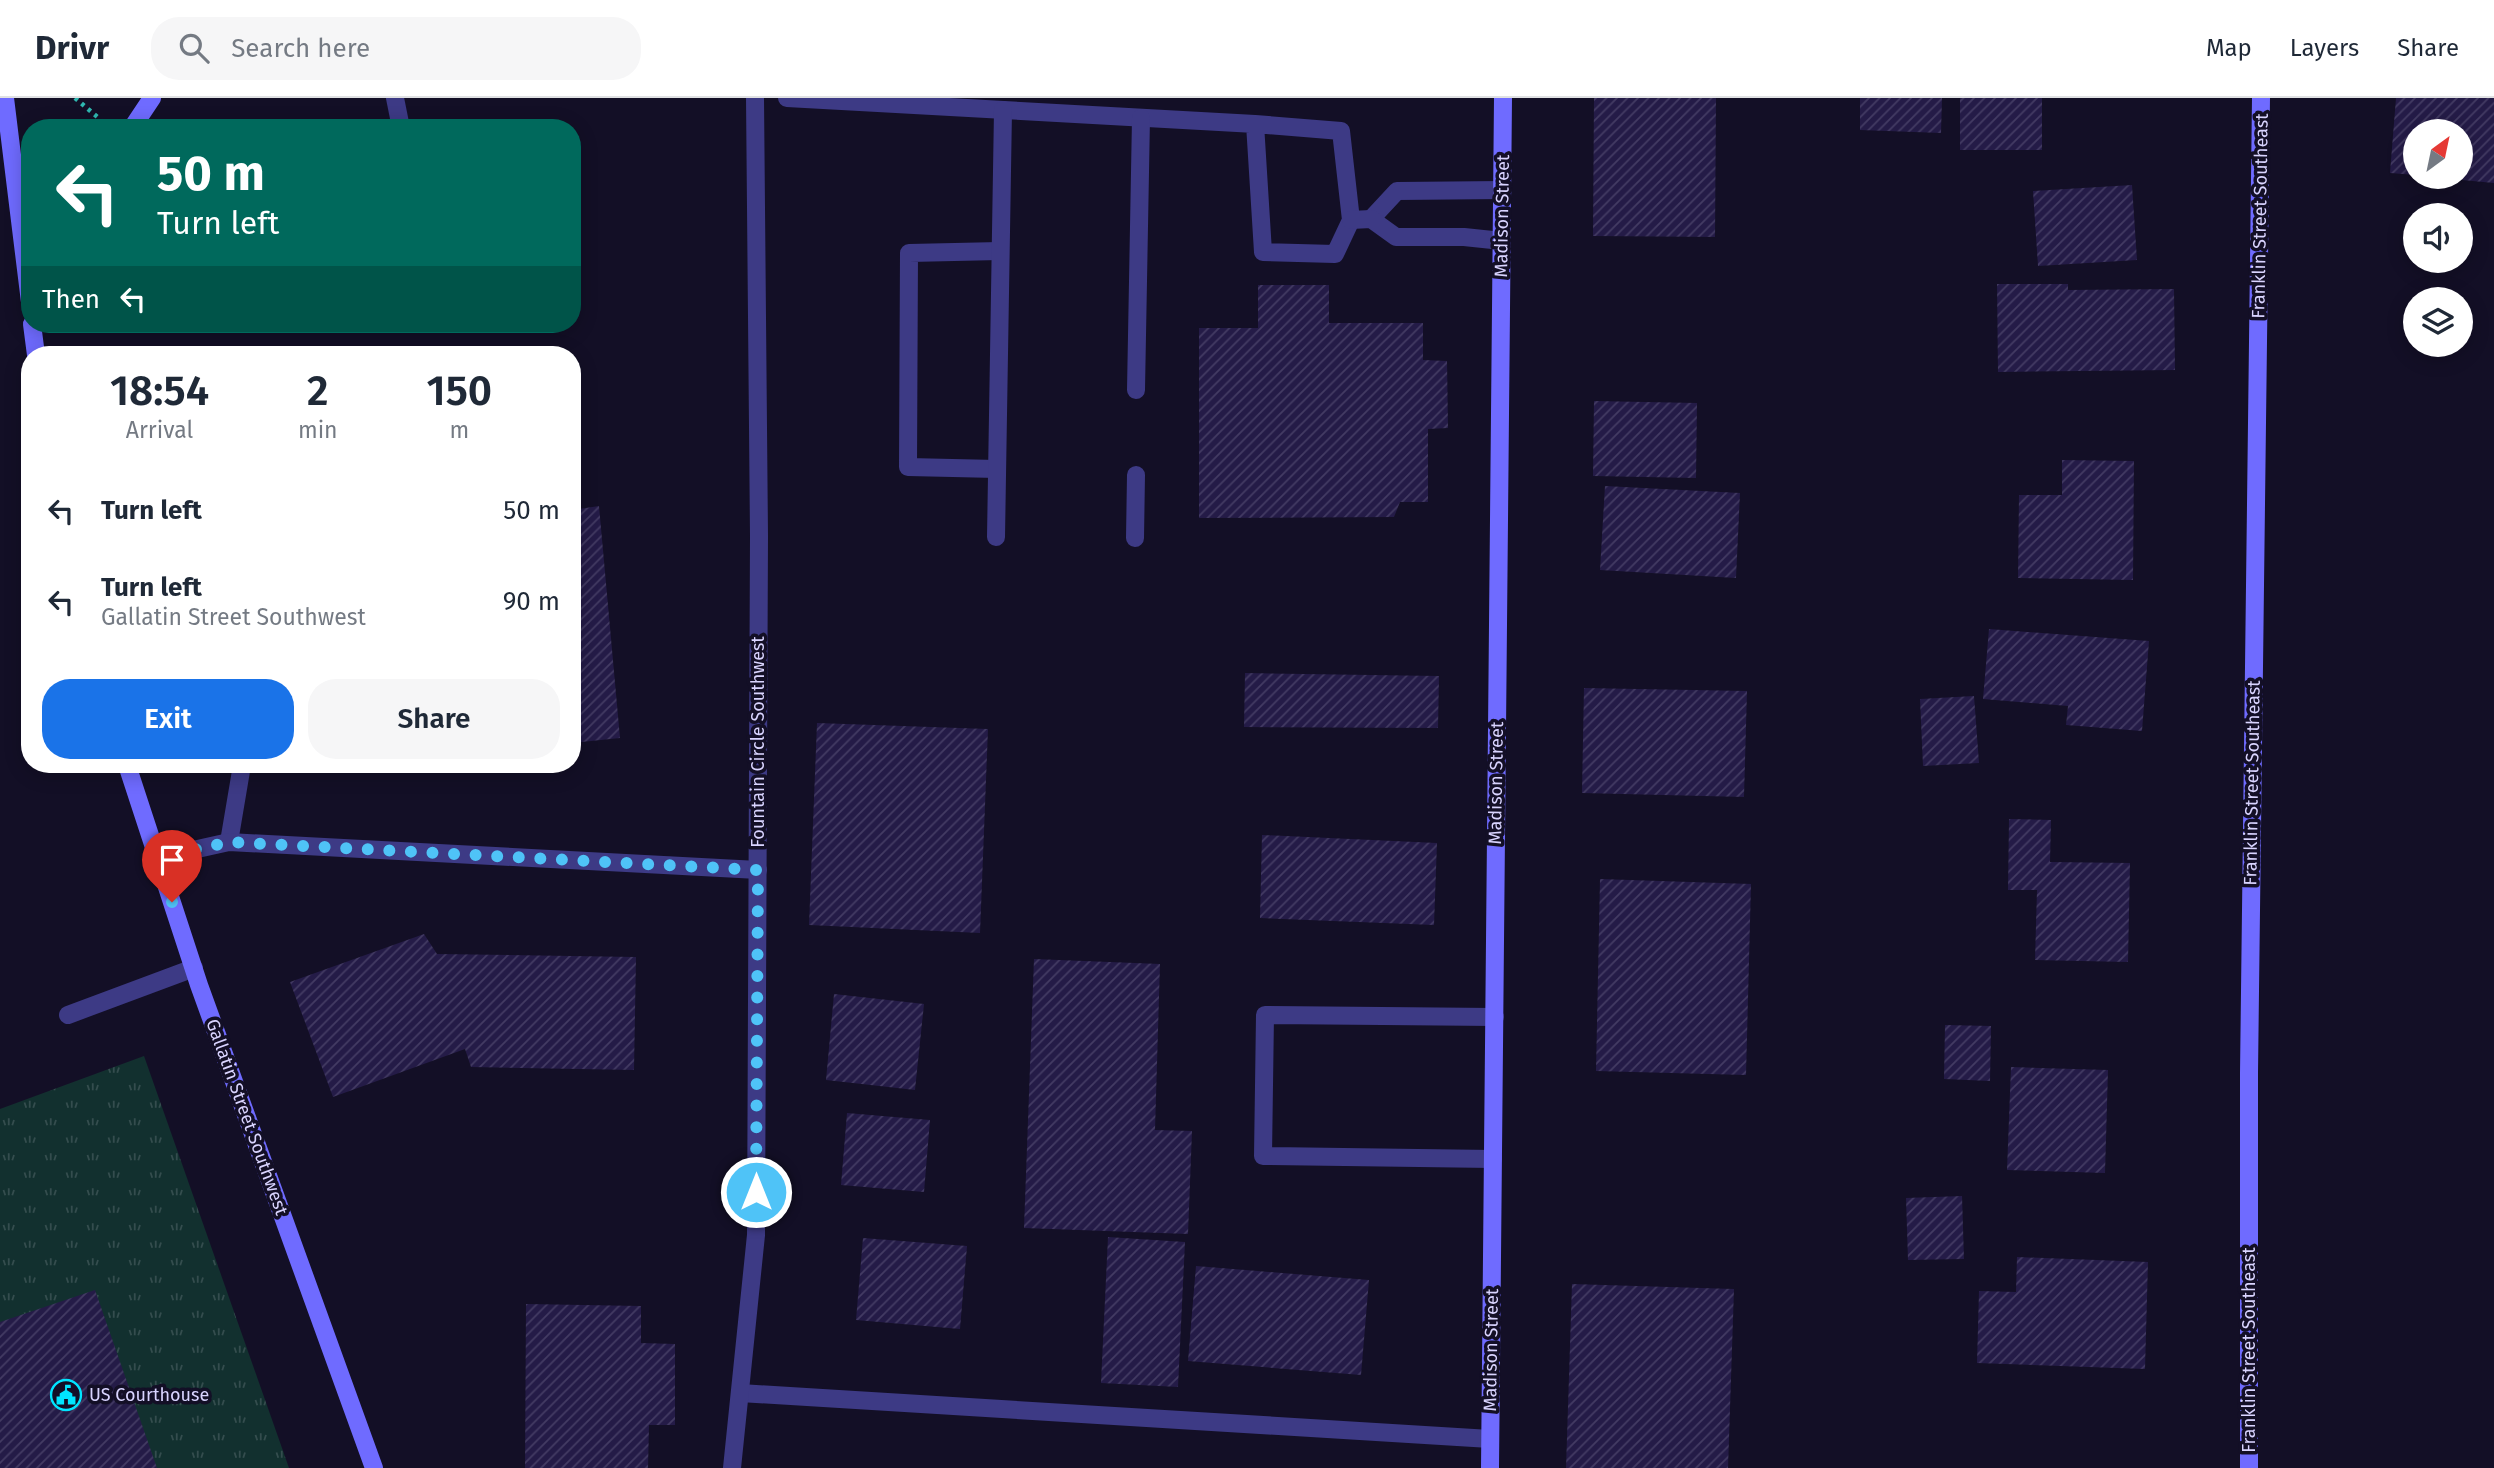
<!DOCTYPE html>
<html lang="en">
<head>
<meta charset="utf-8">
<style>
  :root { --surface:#fff; --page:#f6f6f7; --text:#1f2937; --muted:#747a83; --line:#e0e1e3; --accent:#1a73e8 }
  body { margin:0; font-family:"Fira Sans",sans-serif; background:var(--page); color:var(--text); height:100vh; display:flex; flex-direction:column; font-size:26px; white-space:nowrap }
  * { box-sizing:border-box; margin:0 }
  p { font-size:23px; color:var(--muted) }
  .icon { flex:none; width:38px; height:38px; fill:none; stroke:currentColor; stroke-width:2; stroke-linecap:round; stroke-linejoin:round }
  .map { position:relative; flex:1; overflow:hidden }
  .side { position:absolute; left:21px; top:248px; width:560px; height:427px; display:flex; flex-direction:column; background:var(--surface); border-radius:28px; box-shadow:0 4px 18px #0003 }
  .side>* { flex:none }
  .banner { position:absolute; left:21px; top:21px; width:560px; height:214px; border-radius:28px; box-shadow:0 4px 18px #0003; background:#00695c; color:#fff; overflow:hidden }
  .needle { width:46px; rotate:33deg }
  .controls { position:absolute; left:2403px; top:21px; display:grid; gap:14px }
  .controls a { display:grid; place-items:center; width:70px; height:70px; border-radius:50%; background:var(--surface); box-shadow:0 4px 18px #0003; font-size:35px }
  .pin { position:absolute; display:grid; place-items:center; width:60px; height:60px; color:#fff; margin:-72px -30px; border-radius:50% 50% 50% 0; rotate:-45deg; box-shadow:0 0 7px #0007 }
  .pin .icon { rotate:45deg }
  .me { position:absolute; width:77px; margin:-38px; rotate:0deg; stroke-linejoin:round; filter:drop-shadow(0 0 5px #0008) }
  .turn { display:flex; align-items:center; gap:24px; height:147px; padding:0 21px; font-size:32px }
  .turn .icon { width:91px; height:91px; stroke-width:2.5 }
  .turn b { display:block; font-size:49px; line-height:60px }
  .then { display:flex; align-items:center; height:66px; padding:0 21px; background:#0003; gap:14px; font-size:26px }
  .eta { display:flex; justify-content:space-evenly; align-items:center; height:119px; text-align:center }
  .eta b { font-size:42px; font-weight:600; line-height:49px }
  .cta { display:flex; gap:14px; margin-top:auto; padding:14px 21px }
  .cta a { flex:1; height:80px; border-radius:28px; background:var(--accent); color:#fff; font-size:28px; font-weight:600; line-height:80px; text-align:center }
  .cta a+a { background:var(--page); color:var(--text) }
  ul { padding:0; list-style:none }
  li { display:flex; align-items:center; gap:21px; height:91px; padding:0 21px }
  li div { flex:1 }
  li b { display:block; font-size:26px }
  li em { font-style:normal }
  header { display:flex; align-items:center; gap:42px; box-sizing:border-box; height:98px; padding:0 35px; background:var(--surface); border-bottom:2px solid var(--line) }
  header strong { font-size:33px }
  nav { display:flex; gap:38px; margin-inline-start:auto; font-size:24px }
  .search { width:490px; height:63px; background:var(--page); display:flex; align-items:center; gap:18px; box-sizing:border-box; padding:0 24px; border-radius:28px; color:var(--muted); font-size:26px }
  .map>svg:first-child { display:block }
</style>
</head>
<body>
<header>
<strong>Drivr</strong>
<div class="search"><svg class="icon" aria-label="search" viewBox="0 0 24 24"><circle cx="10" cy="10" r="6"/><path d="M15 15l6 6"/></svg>Search here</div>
<nav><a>Map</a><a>Layers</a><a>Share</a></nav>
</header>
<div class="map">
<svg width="2494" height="1370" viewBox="0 0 2494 1370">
  <defs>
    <pattern id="park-tufts" width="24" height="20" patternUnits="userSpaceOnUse" patternTransform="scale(1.75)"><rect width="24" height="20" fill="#12302f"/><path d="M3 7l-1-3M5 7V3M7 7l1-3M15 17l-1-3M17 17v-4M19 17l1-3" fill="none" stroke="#344d4e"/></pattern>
    <pattern id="building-hatch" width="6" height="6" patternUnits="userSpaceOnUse" patternTransform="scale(1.75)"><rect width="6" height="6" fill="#241b47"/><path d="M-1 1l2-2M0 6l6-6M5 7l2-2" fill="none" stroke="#433b63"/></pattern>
  </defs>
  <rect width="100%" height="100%" fill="#130f26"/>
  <path fill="url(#park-tufts)" d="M144 958 289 1370H0V1011Z"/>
  <g fill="url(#building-hatch)">
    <path d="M1594 0H1716L1715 139 1593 138Z"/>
    <path d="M1860 0H1942L1941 35 1860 32Z"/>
    <rect x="1960" y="0" width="82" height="52"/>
    <path d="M2396 0H2494V85L2451 81V79H2460V33H2415V77L2390 75Z"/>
    <path d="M2132 87 2137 162 2038 168 2033 93Z"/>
    <path d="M1997 186H2068V192L2174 191 2175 272 1998 274Z"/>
    <path d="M1258 187H1329V225H1423V262L1447 263 1448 330 1428 331V404H1400L1394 419 1199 420V230H1258Z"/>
    <path d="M1594 303 1697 305 1696 380 1593 378Z"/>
    <path d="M2062 362 2134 363 2133 482 2018 480 2019 397H2062Z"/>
    <path d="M1605 388 1740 395 1736 480 1600 472Z"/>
    <path d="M599 408 620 640 572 645V412Z"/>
    <path d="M1989 531 2149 543 2142 633 2066 627 2068 608 1983 601Z"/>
    <path d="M1245 575 1439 578 1438 630 1244 629Z"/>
    <path d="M1584 590 1747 593 1744 699 1582 695Z"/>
    <path d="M1974 598 1979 665 1923 668 1920 601Z"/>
    <path d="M817 625 988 631 980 835 809 827Z"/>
    <path d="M309 667H351V669L309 673Z"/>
    <path d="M2009 721 2051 722 2050 764 2130 765 2128 864 2035 862 2037 792H2008Z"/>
    <path d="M1262 737 1437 745 1434 827 1260 820Z"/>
    <path d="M1600 781 1751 786 1746 977 1596 973Z"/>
    <path d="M424 836 437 856 636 859 634 972 471 969 465 951 333 999 290 884Z"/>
    <path d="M1034 861 1160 866 1155 1032 1192 1033 1188 1136 1024 1130Z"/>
    <path d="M834 896 924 906 915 992 826 982Z"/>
    <path d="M1945 927 1991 928 1990 983 1944 981Z"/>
    <path d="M2011 969 2108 972 2105 1075 2007 1072Z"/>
    <path d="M847 1015 930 1022 924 1094 841 1087Z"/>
    <path d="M1962 1098 1964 1161 1908 1162 1906 1100Z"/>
    <path d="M1108 1139 1185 1144 1178 1289 1101 1285Z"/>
    <path d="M863 1140 967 1148 960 1231 856 1222Z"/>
    <path d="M2017 1159 2148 1164 2145 1271 1977 1265 1979 1193 2016 1194Z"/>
    <path d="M1196 1168 1369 1182 1361 1277 1188 1263Z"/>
    <path d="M1572 1186 1734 1191 1728 1370H1566Z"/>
    <path d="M95 1192 157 1370H0V1224Z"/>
    <path d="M526 1206 641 1208V1245L675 1246V1327H649L648 1370H525Z"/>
  </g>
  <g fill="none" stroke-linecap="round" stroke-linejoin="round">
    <path stroke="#2fb8b0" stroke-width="4.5" stroke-dasharray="3.5 5" stroke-linecap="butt" d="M75 0 101 22"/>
    <g stroke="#3d3a85" stroke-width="18">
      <path d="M395 0 401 30"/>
      <path d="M787 0 1255 26 1341 33 1351 122 1335 156 1263 154 1255 26"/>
      <path d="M1371 121 1397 93 1503 92"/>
      <path d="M1351 122 1371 121 1396 139H1464L1502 143"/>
      <path d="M1136 292 1141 20"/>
      <path d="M997 371 908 369 909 155 1000 153"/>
      <path d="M996 439 1003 12"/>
      <path d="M1135 440 1136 377"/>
      <path d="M229 744 242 667"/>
      <path d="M157 760 229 744 758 772"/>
      <path d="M68 917 194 870"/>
      <path d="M1493 1061 1263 1058 1265 917 1495 919"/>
      <path d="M740 1295 1490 1341"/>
    </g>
    <path stroke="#3d3a85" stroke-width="18" d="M732 1370 756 1137 759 438 755 0"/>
    <g stroke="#6f6bff" stroke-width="18">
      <path d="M5 0 30 204"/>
      <path d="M132 30 152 0"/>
      <path d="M32 226 36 257"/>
      <path d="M127 667 199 887 374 1370"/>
      <path d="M1490 1370 1503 0"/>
      <path d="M2249 1370V975L2261 0"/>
    </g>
  </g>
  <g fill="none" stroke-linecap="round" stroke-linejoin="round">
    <path stroke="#4fc3f7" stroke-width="12" stroke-dasharray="0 21.6" d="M172 804 157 760 229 744 758 772 756 1094"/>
  </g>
  <defs>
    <g id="civic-ring" transform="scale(1.575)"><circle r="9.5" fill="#130f26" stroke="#00e5ff" stroke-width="1.5"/><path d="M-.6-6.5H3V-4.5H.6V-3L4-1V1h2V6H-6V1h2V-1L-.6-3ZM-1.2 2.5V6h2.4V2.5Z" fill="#00e5ff"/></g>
  </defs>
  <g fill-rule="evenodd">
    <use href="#civic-ring" x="66" y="1297"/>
  </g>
  <g text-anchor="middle" stroke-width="7" stroke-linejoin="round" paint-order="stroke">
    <g font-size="18" fill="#d9d4ff" stroke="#130f26">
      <text transform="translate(1502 118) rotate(-89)" y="6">Madison Street</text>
      <text transform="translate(2260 118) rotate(-89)" y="6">Franklin Street Southeast</text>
      <text transform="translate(758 644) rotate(-90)" y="6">Fountain Circle Southwest</text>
      <text transform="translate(1496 685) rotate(-89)" y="6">Madison Street</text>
      <text transform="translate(2252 685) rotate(-89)" y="6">Franklin Street Southeast</text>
      <text transform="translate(247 1019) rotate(70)" y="6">Gallatin Street Southwest</text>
      <text transform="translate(1491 1252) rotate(-89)" y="6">Madison Street</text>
      <text transform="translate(2249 1252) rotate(-90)" y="6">Franklin Street Southeast</text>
    </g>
    <g font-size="18" fill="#d9d4ff" stroke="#130f26" text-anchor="start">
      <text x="89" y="1303">US Courthouse</text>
    </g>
  </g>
</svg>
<div class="controls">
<a><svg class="needle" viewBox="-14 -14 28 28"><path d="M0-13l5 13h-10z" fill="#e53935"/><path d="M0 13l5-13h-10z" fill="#747a83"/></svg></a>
<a><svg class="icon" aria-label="sound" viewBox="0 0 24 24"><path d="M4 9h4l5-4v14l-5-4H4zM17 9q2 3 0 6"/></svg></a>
<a><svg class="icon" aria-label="layers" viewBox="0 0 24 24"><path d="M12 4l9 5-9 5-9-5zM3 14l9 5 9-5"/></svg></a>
</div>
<div class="pin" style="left:172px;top:804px;background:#d93025"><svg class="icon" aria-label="arrive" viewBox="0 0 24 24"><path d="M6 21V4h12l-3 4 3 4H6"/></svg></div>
<svg class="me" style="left:756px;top:1094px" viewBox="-20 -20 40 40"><circle r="17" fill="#4fc3f7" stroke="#fff" stroke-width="3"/><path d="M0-11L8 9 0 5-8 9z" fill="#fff"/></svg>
<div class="banner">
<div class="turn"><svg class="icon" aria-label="left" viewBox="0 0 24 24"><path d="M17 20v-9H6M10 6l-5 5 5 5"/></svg><div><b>50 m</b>Turn left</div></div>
<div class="then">Then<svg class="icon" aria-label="left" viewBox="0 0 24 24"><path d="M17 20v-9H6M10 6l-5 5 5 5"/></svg></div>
</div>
<section class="side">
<div class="eta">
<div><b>18:54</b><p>Arrival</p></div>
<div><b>2</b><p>min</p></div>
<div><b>150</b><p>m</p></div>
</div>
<ul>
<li><svg class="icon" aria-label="left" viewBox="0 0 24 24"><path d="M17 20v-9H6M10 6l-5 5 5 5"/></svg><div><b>Turn left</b></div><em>50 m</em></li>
<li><svg class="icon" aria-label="left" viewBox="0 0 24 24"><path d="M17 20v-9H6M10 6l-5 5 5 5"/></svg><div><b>Turn left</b><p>Gallatin Street Southwest</p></div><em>90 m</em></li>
</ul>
<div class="cta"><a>Exit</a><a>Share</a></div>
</section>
</div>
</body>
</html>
